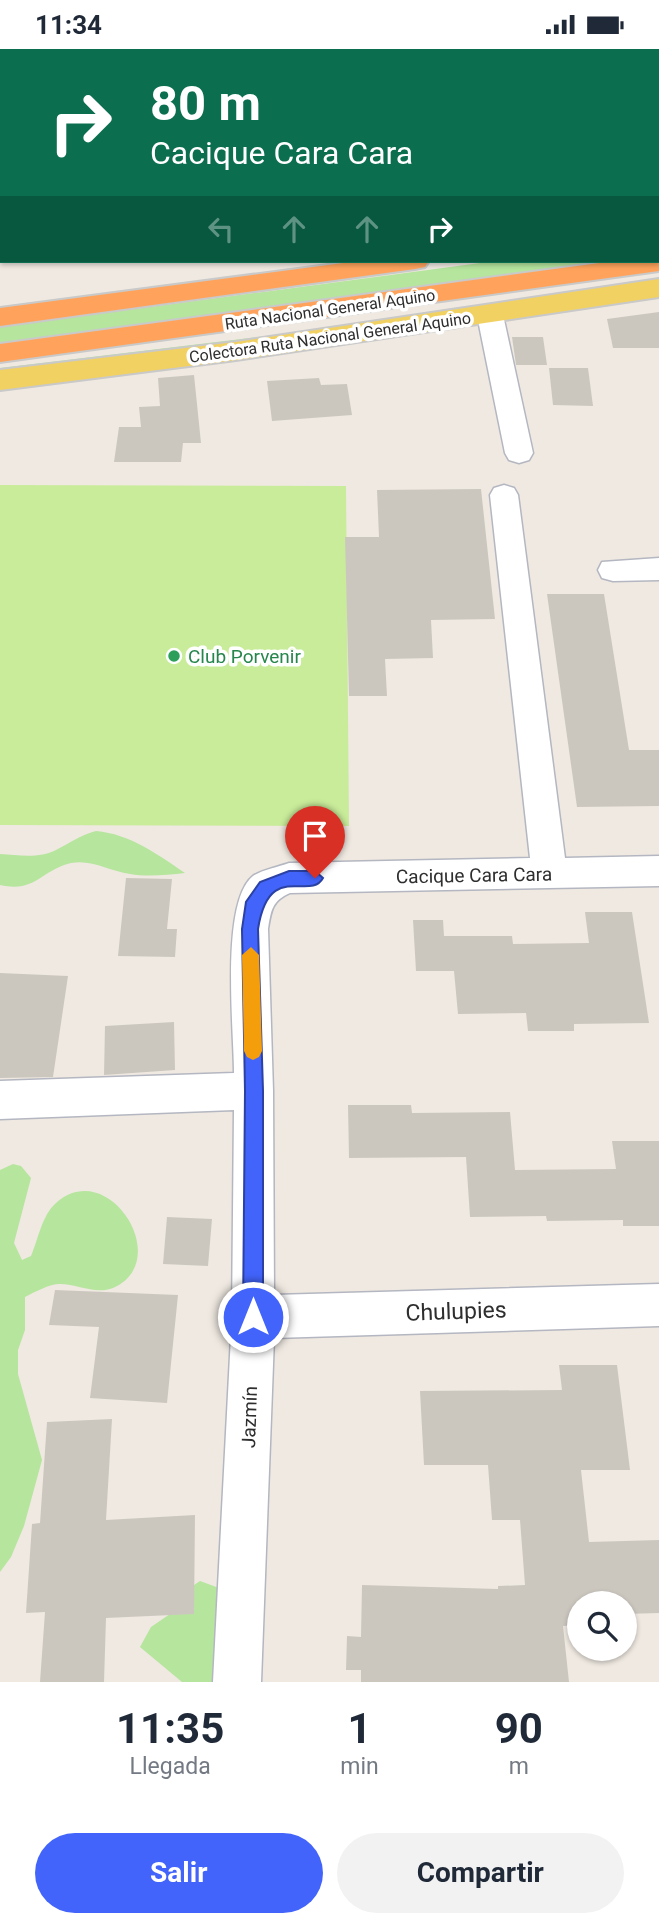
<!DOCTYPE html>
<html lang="es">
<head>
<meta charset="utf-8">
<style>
  :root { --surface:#fff; --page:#f2f2f3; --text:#1f2937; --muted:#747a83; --accent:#4264fb }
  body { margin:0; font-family:Roboto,sans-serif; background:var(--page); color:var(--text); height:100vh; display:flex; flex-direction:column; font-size:26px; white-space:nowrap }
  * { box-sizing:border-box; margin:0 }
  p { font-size:23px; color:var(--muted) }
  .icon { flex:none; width:38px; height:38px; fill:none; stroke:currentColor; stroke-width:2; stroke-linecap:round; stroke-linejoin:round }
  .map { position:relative; height:1633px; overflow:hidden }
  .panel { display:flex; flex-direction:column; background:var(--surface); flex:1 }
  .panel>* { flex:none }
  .guide { position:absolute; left:0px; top:0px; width:660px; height:214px; box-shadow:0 2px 5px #0004; background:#0b6e4f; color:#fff; overflow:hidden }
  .fabs { position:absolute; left:567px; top:1542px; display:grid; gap:14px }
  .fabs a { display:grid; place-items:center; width:70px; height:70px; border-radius:50%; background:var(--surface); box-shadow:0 2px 5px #0004; font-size:35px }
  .pin { position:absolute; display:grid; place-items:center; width:60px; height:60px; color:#fff; margin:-72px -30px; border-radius:50% 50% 50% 0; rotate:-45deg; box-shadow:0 0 7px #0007 }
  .pin .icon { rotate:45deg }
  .me { position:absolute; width:77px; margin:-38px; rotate:0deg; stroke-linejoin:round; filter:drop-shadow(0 0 5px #0008) }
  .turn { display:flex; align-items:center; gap:24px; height:147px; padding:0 35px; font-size:32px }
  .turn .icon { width:91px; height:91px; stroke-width:2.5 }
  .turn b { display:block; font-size:49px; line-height:60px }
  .lanes { display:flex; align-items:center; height:66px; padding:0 35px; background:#0003; justify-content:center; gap:35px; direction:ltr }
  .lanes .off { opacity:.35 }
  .eta { display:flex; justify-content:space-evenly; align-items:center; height:119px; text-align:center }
  .eta b { font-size:42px; font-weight:700; line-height:49px }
  .action { display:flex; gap:14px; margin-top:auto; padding:14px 35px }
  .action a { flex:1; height:80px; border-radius:42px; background:var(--accent); color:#fff; font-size:28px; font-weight:700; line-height:80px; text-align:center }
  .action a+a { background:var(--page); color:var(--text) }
  .status { display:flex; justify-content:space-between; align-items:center; height:49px; padding:0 35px; background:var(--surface); direction:ltr }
  .status svg { height:19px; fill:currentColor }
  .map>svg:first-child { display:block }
</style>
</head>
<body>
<div class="status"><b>11:34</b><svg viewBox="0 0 49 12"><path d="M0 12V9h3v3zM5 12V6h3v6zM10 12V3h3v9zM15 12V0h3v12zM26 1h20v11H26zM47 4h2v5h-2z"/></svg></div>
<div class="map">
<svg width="659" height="1633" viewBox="0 0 659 1633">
  <rect width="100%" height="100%" fill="#efe9e1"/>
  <g fill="#b6e59e">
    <path d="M495 212H610L0 295V278Z"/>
    <path d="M325 280 328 282 0 324V319Z"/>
    <path d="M96 782C130 785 157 805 185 824 167 826 147 828 130 825 109 822 92 810 71 814 41 821 36 844 0 836V805C18 806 39 810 56 801 70 794 80 786 96 782Z"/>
    <path d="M13 1115 21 1117 31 1129 14 1194 22 1211 31 1207C38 1191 42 1166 56 1154 108 1107 175 1212 113 1239 95 1246 78 1235 60 1235 49 1235 35 1243 25 1248V1281L18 1301V1325L42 1411 24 1477 11 1508 0 1523V1121Z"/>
    <path d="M200 1532 219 1539 224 1633H182L140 1598 151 1578 170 1565 181 1545Z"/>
  </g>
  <path fill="#c9ec9a" d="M0 436 346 437 349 777 0 776Z"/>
  <g fill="#cbc7bf">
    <path d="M659 263V299H613L607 270Z"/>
    <path d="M512 288H543L547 316H516Z"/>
    <path d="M549 319H588L593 357 553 356Z"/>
    <path d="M194 326 201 394H183L181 413H114L119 378H141L139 358 160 357 158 329Z"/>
    <path d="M319 329 321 336 347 335 352 366 272 372 267 332Z"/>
    <path d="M481 440 495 570 431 571 433 609 385 610 387 647H349L345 488H379L377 441Z"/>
    <path d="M547 545H604L629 701H659V757L577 758Z"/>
    <path d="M126 829 172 830 167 880H177L175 908 118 907Z"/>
    <path d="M585 863H632L649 974 574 975V982H528L526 964 458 965 454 922H416L413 871H443L444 887H512L513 895 589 894Z"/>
    <path d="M0 924 68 927 53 1028 0 1029Z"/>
    <path d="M174 973 175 1021 104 1026 105 977Z"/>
    <path d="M348 1056H411L412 1064 510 1063 515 1121 616 1120 612 1092H659V1177H623V1171L547 1172 546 1167 470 1168 466 1108 349 1109Z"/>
    <path d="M167 1168 212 1170 208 1217 163 1215Z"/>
    <path d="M55 1241 178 1246 167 1354 90 1349 99 1278 49 1276Z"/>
    <path d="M559 1316H617L630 1421H581L589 1493 659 1491V1564L625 1565V1554H579V1576L563 1577 569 1633H361V1621H346L347 1587 361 1588 362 1536 498 1540V1537L525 1536 520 1471H492L488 1416H424L420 1342 562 1341Z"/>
    <path d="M112 1370 106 1471 195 1466 194 1565 106 1569 104 1633H40L45 1563 26 1564 32 1475 40 1474 47 1373Z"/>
  </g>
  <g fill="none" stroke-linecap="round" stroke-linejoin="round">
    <g stroke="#b4b7c1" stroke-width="3">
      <g id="street">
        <path d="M490 258 499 260 503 266 533 404 529 411 519 414 509 411 505 404 477 266 481 260Z"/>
        <path d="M504 436 514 439 518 446 565 809 659 807V837L290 844C272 852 271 861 268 880L273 1042 274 1246 659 1235V1277L274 1289 261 1633H213L232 1268 234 1061 0 1070V1032L234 1024C234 982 220 853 253 827 262 821 278 818 289 814L530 809 490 446 494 439Z"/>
        <path d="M659 509V531L613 532 602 529 598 521 602 513Z"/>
      </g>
    </g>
    <g stroke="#c9c9c9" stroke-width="4">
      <path id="primary" d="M659 230V248L236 311 0 341V321L236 293Z"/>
    </g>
    <g stroke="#c9c9c9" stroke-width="4">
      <g id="highway">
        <rect x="658" y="171" width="1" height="16"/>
        <path d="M659 206V222L0 313V295L614 212H658Z"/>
        <path d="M358 212H429L425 218 415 220 0 277V259Z"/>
      </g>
    </g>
    <use href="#street" fill="#fff" fill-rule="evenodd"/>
    <use href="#primary" fill="#f2d163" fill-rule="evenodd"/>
    <use href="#highway" fill="#ffa35c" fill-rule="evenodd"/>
  </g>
  <path fill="#4264fb" stroke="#2b41a3" stroke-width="2" d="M289 822H315L323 829C310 853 269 810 258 880L263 1042V1268L260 1275 253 1277 246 1275 243 1268 245 1042 242 880 246 853 260 833Z"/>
  <path fill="#f59e0b" d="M251 898 259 906 262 1002 259 1008 253 1011 247 1008 244 1002 242 906Z"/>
  <circle fill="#2e9e5b" stroke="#fff" stroke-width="2.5" cx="174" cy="607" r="7"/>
  <g text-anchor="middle" stroke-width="7" stroke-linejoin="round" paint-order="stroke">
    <g font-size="16" fill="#2e2e2e" stroke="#fff">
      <text transform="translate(330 260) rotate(-8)" y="6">Ruta Nacional General Aquino</text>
      <text transform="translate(330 288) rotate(-8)" y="6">Colectora Ruta Nacional General Aquino</text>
    </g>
    <g font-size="19" fill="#27864d" stroke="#fff" text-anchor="start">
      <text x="188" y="614">Club Porvenir</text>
    </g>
    <g font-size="19" fill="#2e2e2e" stroke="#fff">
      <text transform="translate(474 826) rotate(-1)" y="7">Cacique Cara Cara</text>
      <text transform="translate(249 1368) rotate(-88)" y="7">Jazmín</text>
    </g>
    <g font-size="23" fill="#2e2e2e" stroke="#fff">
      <text transform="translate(456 1262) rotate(-2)" y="8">Chulupies</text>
    </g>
  </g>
</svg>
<div class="fabs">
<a><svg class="icon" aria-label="search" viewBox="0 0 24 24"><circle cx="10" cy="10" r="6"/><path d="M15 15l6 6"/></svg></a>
</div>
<div class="pin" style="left:315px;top:829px;background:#d93025"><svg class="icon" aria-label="arrive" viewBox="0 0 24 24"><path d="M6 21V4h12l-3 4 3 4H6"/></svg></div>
<svg class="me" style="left:253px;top:1268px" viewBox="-20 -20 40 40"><circle r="17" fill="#4264fb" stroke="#fff" stroke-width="3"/><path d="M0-11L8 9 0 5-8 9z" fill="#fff"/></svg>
<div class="guide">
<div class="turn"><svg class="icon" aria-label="right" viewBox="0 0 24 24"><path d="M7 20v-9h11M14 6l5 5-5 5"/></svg><div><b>80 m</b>Cacique Cara Cara</div></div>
<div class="lanes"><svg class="icon off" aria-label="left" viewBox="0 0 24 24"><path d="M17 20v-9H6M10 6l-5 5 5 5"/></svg><svg class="icon off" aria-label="ahead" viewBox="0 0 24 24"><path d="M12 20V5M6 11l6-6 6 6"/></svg><svg class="icon off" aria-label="ahead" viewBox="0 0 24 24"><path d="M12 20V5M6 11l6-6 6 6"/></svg><svg class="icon" aria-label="right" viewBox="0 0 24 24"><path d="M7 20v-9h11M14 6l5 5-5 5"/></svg></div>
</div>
</div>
<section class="panel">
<div class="eta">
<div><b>11:35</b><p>Llegada</p></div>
<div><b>1</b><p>min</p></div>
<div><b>90</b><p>m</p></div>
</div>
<div class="action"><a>Salir</a><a>Compartir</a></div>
</section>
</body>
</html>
